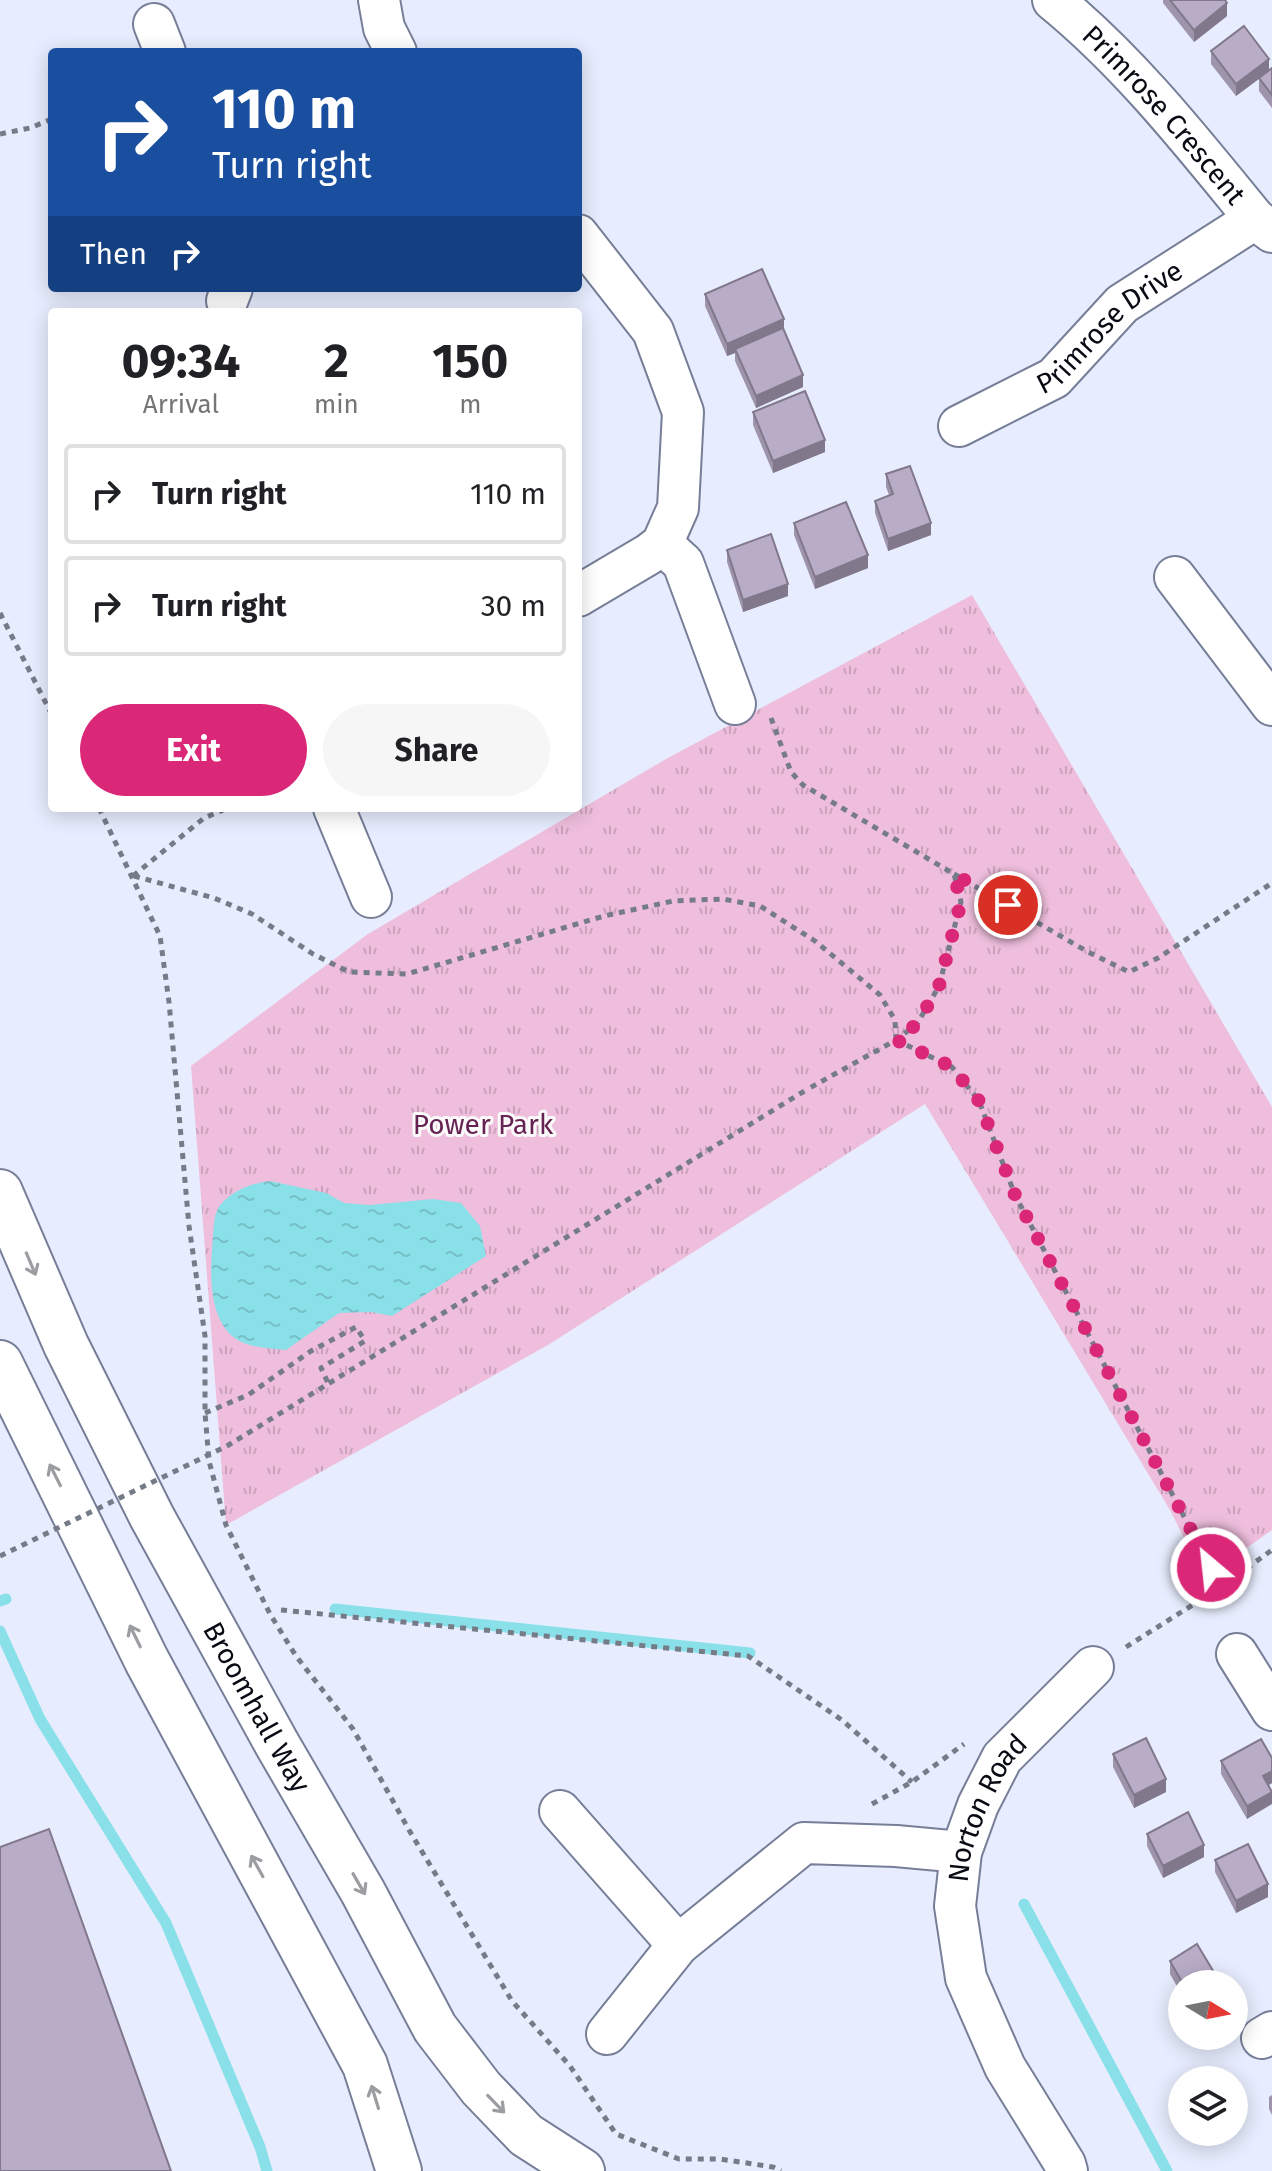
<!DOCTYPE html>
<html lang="en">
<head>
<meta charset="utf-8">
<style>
  :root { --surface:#fff; --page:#f6f6f6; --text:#202124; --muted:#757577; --line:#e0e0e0; --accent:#db2777 }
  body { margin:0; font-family:"Fira Sans",sans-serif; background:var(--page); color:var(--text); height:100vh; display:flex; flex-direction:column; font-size:30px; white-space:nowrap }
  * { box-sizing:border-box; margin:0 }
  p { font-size:26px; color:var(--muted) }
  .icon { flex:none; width:44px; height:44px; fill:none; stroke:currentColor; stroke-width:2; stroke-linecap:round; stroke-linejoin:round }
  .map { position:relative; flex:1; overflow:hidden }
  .side { position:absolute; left:48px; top:308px; width:534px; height:504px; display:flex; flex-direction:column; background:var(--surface); border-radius:8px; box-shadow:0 4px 20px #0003 }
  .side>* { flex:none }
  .top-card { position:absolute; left:48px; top:48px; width:534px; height:244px; border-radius:8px; box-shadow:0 4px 20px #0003; background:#1a4fa0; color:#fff; overflow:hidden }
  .needle { width:52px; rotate:100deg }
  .controls { position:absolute; left:1168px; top:1970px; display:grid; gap:16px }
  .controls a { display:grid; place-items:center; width:80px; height:80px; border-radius:50%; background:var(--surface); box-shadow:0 4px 20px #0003; font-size:40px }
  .pin { position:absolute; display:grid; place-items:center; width:68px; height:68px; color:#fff; margin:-34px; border:4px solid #fff; border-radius:50%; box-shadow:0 2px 8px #0007 }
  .me { position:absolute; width:88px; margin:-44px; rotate:332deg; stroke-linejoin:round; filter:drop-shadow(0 0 6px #0008) }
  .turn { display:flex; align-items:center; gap:28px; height:168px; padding:0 32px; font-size:36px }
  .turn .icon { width:104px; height:104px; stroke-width:2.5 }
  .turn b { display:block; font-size:56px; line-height:68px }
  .then { display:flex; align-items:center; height:76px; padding:0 32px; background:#0003; gap:16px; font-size:30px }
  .eta { display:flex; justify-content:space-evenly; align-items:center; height:136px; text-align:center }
  .eta b { font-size:48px; font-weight:700; line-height:56px }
  .cta { display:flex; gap:16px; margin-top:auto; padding:16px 32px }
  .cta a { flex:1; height:92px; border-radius:48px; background:var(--accent); color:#fff; font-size:32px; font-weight:700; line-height:92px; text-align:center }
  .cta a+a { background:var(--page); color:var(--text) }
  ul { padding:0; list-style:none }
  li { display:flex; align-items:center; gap:24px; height:100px; margin:0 16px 12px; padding:0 16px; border:4px solid var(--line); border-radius:8px }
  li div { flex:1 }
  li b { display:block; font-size:30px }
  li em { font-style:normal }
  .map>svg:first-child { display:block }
</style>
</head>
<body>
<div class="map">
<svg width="1272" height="2171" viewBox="0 0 1272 2171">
  <defs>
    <pattern id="park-tufts" width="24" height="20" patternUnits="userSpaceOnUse" patternTransform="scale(2)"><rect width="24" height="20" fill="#eebedc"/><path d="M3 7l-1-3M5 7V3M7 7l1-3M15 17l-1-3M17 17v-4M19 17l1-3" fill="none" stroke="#cba2bc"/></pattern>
    <pattern id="water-ripples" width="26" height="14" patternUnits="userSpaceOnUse" patternTransform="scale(2)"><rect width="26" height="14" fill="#8ae0e8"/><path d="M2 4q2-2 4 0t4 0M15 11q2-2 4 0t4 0" fill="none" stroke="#76bfc6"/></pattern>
  </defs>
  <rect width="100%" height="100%" fill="#e7edfe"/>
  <path fill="url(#park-tufts)" d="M972 595 1272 1107V1530L1204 1578 1170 1510 925 1104 548 1345 226 1525 191 1066 368 934 666 759Z"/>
  <path fill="url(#water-ripples)" d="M270 1181 326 1193 344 1203 370 1205 433 1199 461 1203 480 1226 486 1256 392 1316 371 1312 339 1313 286 1350C268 1348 246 1348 232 1336 206 1312 211 1266 213 1234 214 1225 214 1211 221 1204 234 1190 252 1183 270 1181Z"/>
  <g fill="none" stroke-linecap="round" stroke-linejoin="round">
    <g stroke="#8ae0e8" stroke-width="11">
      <path d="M0 1601 6 1599"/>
      <path d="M335 1609 750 1653"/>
      <path d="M0 1631 40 1719 166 1923 260 2147 267 2171"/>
      <path d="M1024 1904 1167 2171"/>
    </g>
    <g stroke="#767e98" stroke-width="44">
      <g id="minor">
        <path d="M379 0 384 28 396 52"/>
        <path id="s1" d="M1053 0C1130 63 1192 142 1255 219L1272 232"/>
        <path d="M154 24 165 52"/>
        <path d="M578 235 653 331 683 412 678 508 662 544 649 554 578 596"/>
        <path d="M227 301 232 288"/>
        <path id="s2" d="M959 426 1054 378 1122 304 1255 219"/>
        <path d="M662 544 683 563 735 704"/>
        <path d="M1175 577 1272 705"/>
        <path d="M334 808 371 897"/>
        <path d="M1237 1654 1272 1710"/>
        <path d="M560 1811 678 1945"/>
        <path d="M607 2034 678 1945 804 1843 896 1846 961 1852"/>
        <path d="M1262 2038 1272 2032"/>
        <path id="s3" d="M1067 2171 1065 2164 1005 2067 966 1978 955 1906 961 1852 978 1805 1002 1758 1093 1667"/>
      </g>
    </g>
    <g stroke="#767e98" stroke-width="48">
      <g id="highway">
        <path id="s4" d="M0 1192 66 1345 152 1517 277 1744 363 1892 435 2028 481 2088 526 2135 582 2171"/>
        <path d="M0 1363 147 1661 365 2065 399 2171"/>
      </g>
    </g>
    <g stroke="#767b88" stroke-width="5" stroke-dasharray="6 6" stroke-linecap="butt">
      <path d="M0 134 30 128 52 119"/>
      <path d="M0 613 52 715"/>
      <path d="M771 718 791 772 803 785 954 874 961 902 939 986 917 1024 896 1040 806 1090"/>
      <path d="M99 808 160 936 169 1002 189 1226 205 1336V1413L209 1461 226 1525 270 1614 296 1656 353 1729 409 1830 512 2001 570 2066 616 2134 679 2159H720L773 2167 781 2171"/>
      <path d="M954 874 1088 952 1129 972 1158 958 1272 883"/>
      <path d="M133 876 204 818 228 808"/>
      <path d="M134 876 214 898 252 914 313 954 349 972 407 974 604 916 673 901 723 899 760 906 815 941 880 995 895 1020 896 1040"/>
      <path d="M896 1040 952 1067 979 1101 1015 1195 1221 1587"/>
      <path d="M205 1413 248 1395 311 1351 356 1327 365 1341 321 1368 329 1385"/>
      <path d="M281 1610 748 1656 842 1720 912 1782"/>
      <path d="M1126 1647 1221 1587 1272 1550"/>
      <path d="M872 1804 912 1782 964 1744"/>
    </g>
    <use href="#minor" stroke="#fff" stroke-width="40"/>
    <use href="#highway" stroke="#fff" stroke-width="44"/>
    <path stroke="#767b88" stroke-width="5" stroke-dasharray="6 6" stroke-linecap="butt" d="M0 1556 227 1446 806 1090"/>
  </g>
  <g fill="#9e94ab">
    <path d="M1163 0H1225L1227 16 1194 42 1163 3Z"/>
    <path d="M1211 51 1269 70 1272 68V108L1259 91V79L1236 96 1211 64Z"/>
    <path d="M705 294 784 330 803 387 756 408 735 361V353L727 356 705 306Z"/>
    <path d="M753 412 825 452 773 473 753 425Z"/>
    <path d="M886 474 931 535 888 551 875 513V501L889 495 886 487Z"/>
    <path d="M794 523 868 568 815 589 794 535Z"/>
    <path d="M727 550 788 596 743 612 727 562Z"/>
    <path d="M1113 1754 1166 1792 1134 1808 1113 1767Z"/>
    <path d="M1272 1758V1783L1269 1785 1247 1819 1221 1774V1761Z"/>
    <path d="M1147 1834 1204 1857 1163 1878 1147 1846Z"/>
    <path d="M1215 1860 1268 1897 1236 1913 1215 1872Z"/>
    <path d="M1170 1961 1182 1984V1995L1170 1974Z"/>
    <path d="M1272 2095V2115L1269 2109V2097Z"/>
  </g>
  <g fill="#81788b">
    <path d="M1227 3V16L1194 42V30Z"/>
    <path d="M1269 59V71L1236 96V84Z"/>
    <path d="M784 319V332L735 349V353L727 356V344Z"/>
    <path d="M803 375V387L756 408V396Z"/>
    <path d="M825 440V452L773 473V461Z"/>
    <path d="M931 523V535L888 551V539Z"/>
    <path d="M868 555V568L815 589V577Z"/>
    <path d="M788 584V596L743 612V600Z"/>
    <path d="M1272 1771V1783L1263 1788V1776Z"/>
    <path d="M1166 1779V1792L1134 1808V1795Z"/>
    <path d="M1272 1792V1804L1247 1819V1806Z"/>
    <path d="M1204 1845V1857L1163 1878V1866Z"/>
    <path d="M1268 1884V1897L1236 1913V1901Z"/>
  </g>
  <g fill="#b8acc7" stroke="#81788b" stroke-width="2">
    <path d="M1170 0H1225L1227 3 1194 30Z"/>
    <path d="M1244 26 1269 59 1236 84 1211 51Z"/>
    <path d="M1272 68V95L1259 78Z"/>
    <path d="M762 269 784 319 727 344 705 294Z"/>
    <path d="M783 328 803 375 756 396 735 349Z"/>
    <path d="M805 391 825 440 773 461 753 412Z"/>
    <path d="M910 466 931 523 888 539 875 501 893 494 886 474Z"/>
    <path d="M846 502 868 555 815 577 794 523Z"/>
    <path d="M771 534 788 584 743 600 727 550Z"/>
    <path d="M1146 1738 1166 1779 1134 1795 1113 1754Z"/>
    <path d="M1261 1739 1272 1758V1771L1263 1776 1272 1792 1247 1806 1221 1761Z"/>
    <path d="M1188 1812 1204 1845 1163 1866 1147 1834Z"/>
    <path d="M49 1829 171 2171H0V1847Z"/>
    <path d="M1248 1844 1268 1884 1236 1901 1215 1860Z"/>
    <path d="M1197 1944 1221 1984H1183L1170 1961Z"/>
  </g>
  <defs><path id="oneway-shaft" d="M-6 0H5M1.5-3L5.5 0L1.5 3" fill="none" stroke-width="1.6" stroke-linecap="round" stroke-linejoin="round" transform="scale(2)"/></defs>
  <g stroke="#9c9da1">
    <use href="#oneway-shaft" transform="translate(31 1264) rotate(67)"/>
    <use href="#oneway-shaft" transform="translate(55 1475) rotate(-117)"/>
    <use href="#oneway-shaft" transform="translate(135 1636) rotate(-116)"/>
    <use href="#oneway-shaft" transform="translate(257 1866) rotate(-119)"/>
    <use href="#oneway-shaft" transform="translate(359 1884) rotate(60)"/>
    <use href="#oneway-shaft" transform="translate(375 2097) rotate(-107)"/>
    <use href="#oneway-shaft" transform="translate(496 2104) rotate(46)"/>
  </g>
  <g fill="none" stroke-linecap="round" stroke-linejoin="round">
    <path stroke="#db2777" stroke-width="14" stroke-dasharray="0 25.2" d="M1008 905 954 874 961 902 939 986 917 1024 896 1040 952 1067 979 1101 1015 1195 1211 1568"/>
  </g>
  <g text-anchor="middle" stroke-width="6" stroke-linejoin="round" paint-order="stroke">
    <g font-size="28" fill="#080b14" stroke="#fafafa">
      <text dy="10" stroke="none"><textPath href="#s1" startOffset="160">Primrose Crescent</textPath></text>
      <text dy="10" stroke="none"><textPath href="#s2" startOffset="182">Primrose Drive</textPath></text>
      <text dy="10" stroke="none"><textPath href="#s4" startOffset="576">Broomhall Way</textPath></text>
      <text dy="10" stroke="none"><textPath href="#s3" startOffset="396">Norton Road</textPath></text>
    </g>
    <g font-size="28" fill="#662252" stroke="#fafafa">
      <text x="483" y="1134">Power Park</text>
    </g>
  </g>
</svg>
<div class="controls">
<a><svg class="needle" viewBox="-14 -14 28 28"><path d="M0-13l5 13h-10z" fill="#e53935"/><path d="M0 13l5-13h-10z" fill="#757577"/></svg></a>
<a><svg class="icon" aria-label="layers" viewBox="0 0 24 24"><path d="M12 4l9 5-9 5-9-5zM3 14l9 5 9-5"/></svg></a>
</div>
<div class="pin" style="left:1008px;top:905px;background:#d93025"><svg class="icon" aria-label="arrive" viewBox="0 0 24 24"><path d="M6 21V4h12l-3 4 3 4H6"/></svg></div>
<svg class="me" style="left:1211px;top:1568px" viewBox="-20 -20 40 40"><circle r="17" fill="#db2777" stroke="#fff" stroke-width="3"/><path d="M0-11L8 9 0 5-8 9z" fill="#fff"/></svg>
<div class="top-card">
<div class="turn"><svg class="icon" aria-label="right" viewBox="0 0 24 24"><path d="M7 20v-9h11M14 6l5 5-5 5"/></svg><div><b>110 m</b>Turn right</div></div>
<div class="then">Then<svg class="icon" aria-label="right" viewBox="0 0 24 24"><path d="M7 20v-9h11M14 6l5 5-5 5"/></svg></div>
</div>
<section class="side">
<div class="eta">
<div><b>09:34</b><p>Arrival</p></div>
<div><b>2</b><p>min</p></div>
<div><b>150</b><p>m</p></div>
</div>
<ul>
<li><svg class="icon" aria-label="right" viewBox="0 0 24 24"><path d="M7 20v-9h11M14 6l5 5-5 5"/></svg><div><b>Turn right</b></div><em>110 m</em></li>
<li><svg class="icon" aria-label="right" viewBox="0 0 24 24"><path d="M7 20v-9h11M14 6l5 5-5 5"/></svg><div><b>Turn right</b></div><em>30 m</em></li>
</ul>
<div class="cta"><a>Exit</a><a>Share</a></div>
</section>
</div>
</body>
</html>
